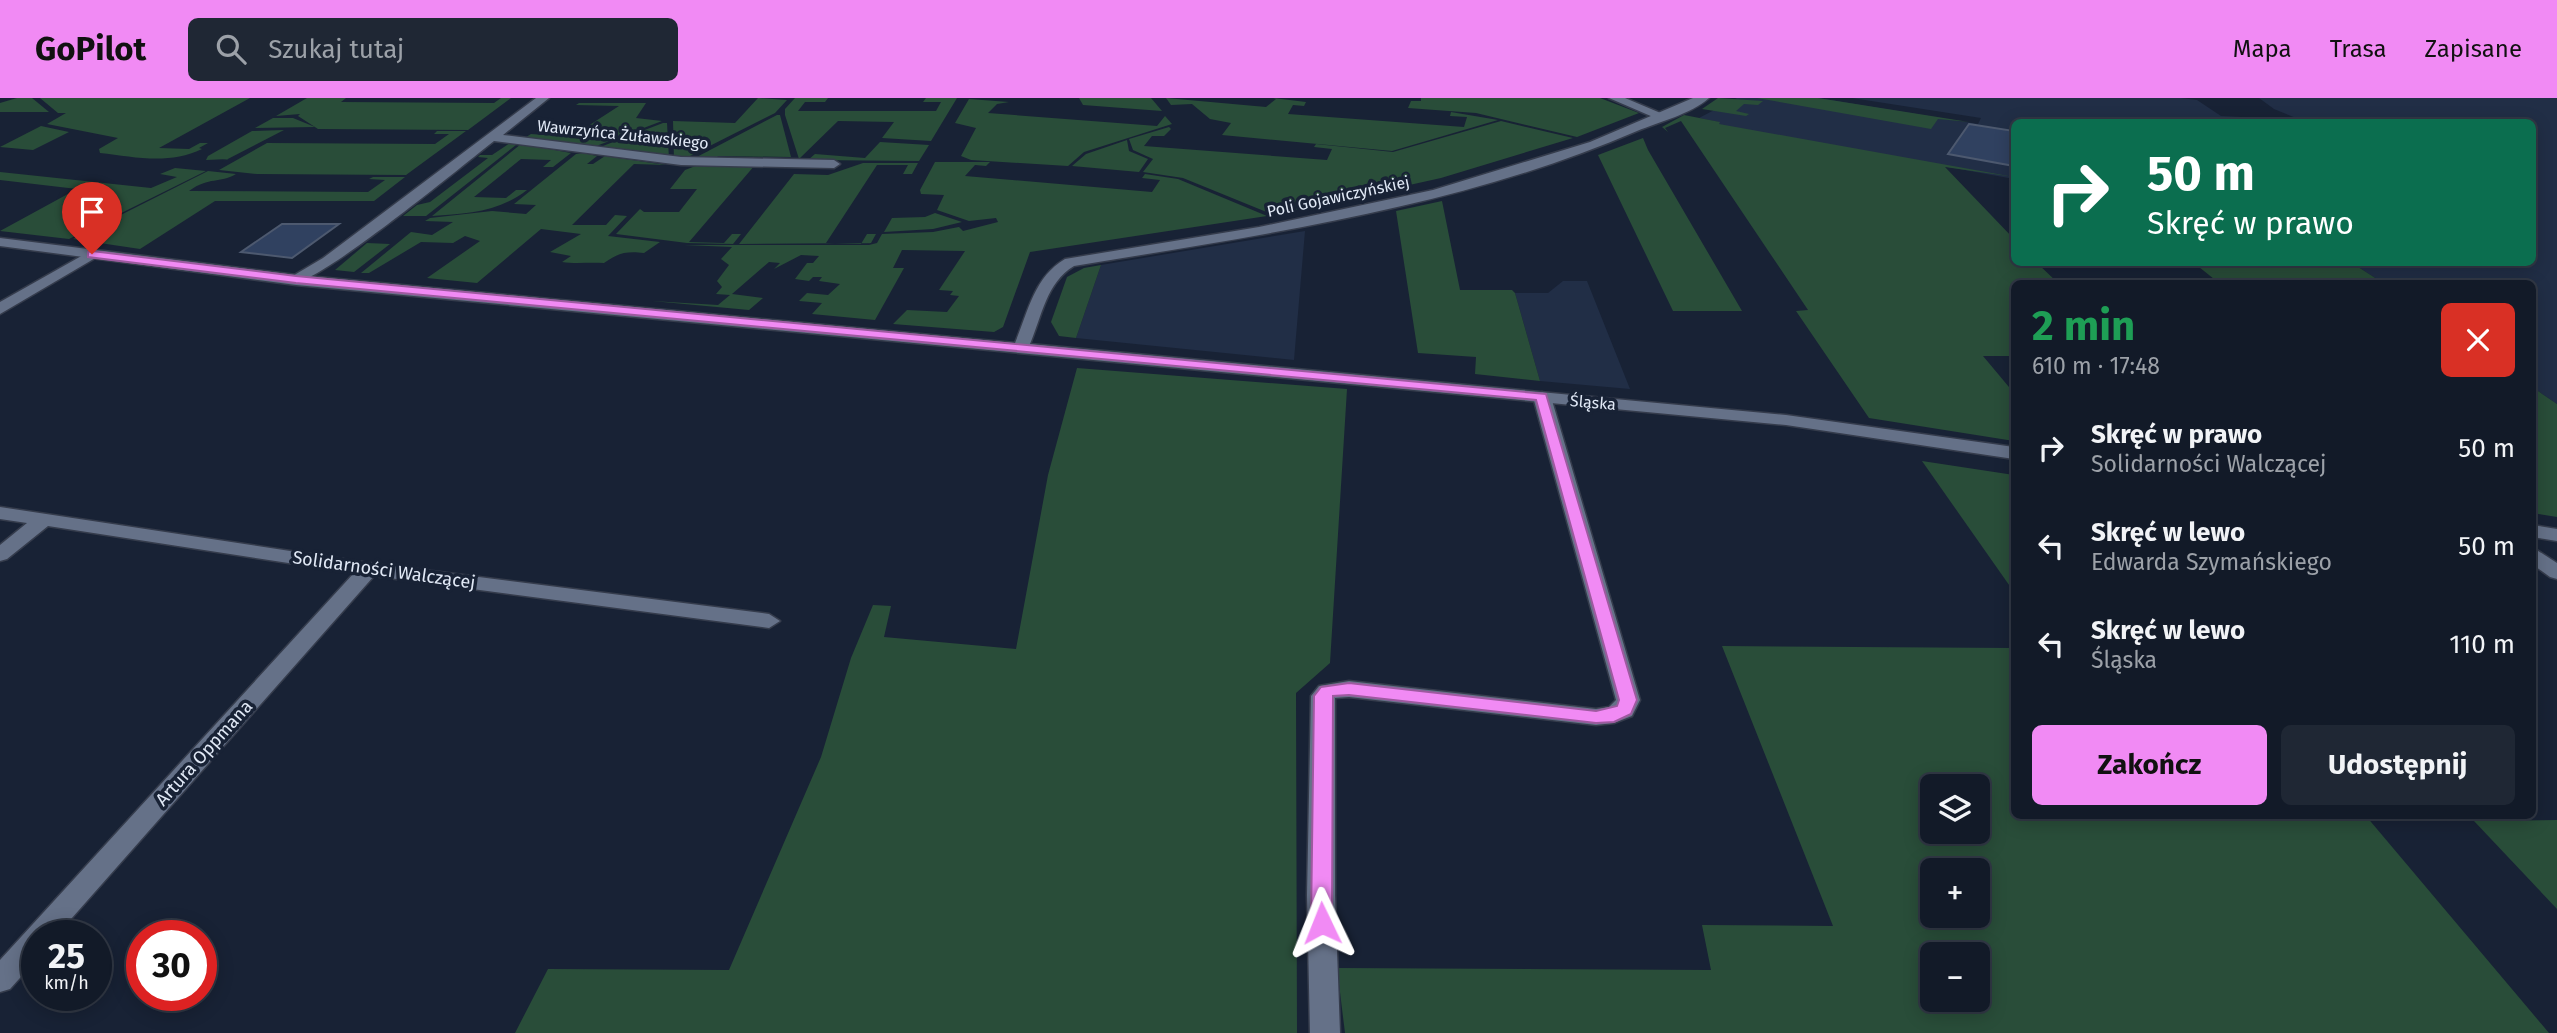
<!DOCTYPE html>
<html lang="pl">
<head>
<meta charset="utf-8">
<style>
  :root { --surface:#121a28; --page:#1f2734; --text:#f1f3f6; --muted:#9ca1a8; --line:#313845; --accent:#f18af4 }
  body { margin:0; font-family:"Fira Sans",sans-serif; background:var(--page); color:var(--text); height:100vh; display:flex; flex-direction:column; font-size:26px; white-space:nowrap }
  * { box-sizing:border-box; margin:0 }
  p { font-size:23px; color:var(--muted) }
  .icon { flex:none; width:38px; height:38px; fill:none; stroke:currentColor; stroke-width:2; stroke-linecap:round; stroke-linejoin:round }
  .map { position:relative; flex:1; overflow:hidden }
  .drawer { position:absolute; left:2011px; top:182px; width:525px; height:539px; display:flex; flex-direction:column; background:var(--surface); border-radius:10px; box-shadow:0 4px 18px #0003,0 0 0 2px var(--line) }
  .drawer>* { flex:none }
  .guide { position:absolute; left:2011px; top:21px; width:525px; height:147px; border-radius:10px; box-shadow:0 4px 18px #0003,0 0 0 2px var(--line); background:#0b6e4f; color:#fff; overflow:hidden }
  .tools { position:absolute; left:1920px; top:676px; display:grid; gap:14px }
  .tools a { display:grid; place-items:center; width:70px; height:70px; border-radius:10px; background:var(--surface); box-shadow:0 4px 18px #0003,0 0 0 2px var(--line); font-size:35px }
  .speed { position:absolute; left:21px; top:822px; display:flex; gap:14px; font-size:35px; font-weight:700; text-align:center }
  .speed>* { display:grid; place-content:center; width:91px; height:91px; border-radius:50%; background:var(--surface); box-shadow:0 4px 18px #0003,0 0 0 2px var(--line); line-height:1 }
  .speed small { font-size:18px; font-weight:400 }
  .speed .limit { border:10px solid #d22; background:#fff; color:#111 }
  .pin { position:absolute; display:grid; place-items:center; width:60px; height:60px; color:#fff; margin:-72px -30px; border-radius:50% 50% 50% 0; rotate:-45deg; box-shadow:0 0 7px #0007 }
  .pin .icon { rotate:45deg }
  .me { position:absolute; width:77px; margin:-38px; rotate:358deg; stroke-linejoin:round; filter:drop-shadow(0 0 5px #0008) }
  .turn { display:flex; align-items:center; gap:24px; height:147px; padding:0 21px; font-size:32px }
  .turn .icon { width:91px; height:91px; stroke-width:2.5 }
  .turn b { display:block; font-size:49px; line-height:60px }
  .round { display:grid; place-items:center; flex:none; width:74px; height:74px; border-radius:10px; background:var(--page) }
  .head { display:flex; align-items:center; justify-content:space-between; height:119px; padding:0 21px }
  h1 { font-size:42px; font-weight:700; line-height:52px; color:#1e9e55 }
  .cta { display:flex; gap:14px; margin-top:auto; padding:14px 21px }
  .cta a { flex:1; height:80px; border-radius:10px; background:var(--accent); color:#111; font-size:28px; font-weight:700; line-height:80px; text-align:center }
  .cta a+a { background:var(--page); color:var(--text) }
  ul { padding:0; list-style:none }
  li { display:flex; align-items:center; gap:21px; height:98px; padding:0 21px }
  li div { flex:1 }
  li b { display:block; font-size:26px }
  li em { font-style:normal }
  header { display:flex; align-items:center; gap:42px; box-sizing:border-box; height:98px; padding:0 35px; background:var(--accent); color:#111 }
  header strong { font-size:33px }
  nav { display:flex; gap:38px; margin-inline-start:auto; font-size:24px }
  .search { width:490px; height:63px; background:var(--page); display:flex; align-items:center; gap:18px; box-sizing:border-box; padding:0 24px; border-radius:10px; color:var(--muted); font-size:26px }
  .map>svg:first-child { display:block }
</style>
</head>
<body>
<header>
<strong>GoPilot</strong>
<div class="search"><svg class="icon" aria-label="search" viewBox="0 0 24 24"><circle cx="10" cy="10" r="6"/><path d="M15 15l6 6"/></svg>Szukaj tutaj</div>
<nav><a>Mapa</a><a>Trasa</a><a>Zapisane</a></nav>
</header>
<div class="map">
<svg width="2557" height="935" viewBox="0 0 2557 935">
  <rect width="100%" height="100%" fill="#182235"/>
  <g fill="#212e46">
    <path d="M1737 0H1818L1978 26 1981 20 1852 0H2181L2197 2 2221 18 2301 22 2274 11 2259 0H2557V306L2532 289V186L2383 185 2352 165 2532 164V24H2014V81L1716 27 1719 24 1699 20Z"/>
    <path d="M1305 133 1294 262 1076 240 1101 167Z"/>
    <path d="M1563 183H1587L1630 291 1540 283 1515 195H1548Z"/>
  </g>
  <g fill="#294d39" fill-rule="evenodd">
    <path d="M17 0H32L49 14H0V5Z"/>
    <path d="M40 0H250L159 50 189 51 200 45H208L199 50 202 51C169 67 135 59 100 55L99 51 118 40 47 26 66 15H58Z"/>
    <path d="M307 0H346L341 4 494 5 501 0H511L468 32 318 31 298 18 300 16 276 18Z"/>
    <path d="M758 0 787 2 775 15 682 62 674 61 673 23 735 25Z"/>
    <path d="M795 0H828L825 4H805L798 13H936L941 4H923L926 0H957L931 43 882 40 894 24 838 23 799 61 785 17V11Z"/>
    <path d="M1079 0H1151L1162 13 1083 7Z"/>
    <path d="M1166 0 1266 9 1276 1 1273 0 1306 4 1304 8 1293 7 1288 16 1464 29 1467 19 1450 18 1451 14 1498 22 1392 53 1222 37 1231 25 1210 21 1192 6 1171 7Z"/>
    <path d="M1421 0H1600L1639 15 1577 39 1476 15 1408 10 1411 3H1421Z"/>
    <path d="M1718 0 1763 3 1758 7 1744 6 1736 13 1749 16 1746 18 1702 11Z"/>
    <path d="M1757 0H1818L1969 24 1938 21 1931 31Z"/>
    <path d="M969 1 1009 4 997 6 988 15 1157 28 1165 18 1172 26 1084 54 1068 68 971 62 961 58 976 30 955 25Z"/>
    <path d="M579 5H646L636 20 662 23 591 50 523 41 531 36 571 39 619 8 576 7Z"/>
    <path d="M777 17H780L791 59 718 58 714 62H691Z"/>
    <path d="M1684 17 1720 24 1719 26 2014 79 1945 69 2014 141V164L2037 165 2058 185 2014 186V258H1983L2014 295V343L1869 320 1796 213 1808 212 1681 23 1665 30 1668 34 1662 29Z"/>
    <path d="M273 20H293L315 29 255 30Z"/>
    <path d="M1501 23 1573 40 1441 80 1274 117 1183 80 1143 74 1153 61 1133 52 1129 41 1169 29 1171 31 1164 38H1152L1144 48 1327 62 1332 51 1314 49 1316 46 1393 54Z"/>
    <path d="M663 25H667L669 61 595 51Z"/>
    <path d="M41 28 69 34 33 52 0 49Z"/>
    <path d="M284 32 222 64 228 61 206 62 208 58 252 33Z"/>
    <path d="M437 33H466L406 77 257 76 219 72 267 45 435 46 449 36H434Z"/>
    <path d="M1643 40 1648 52 1742 213H1673L1598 57Z"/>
    <path d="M1127 42 1129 53 1148 61 1139 74 1072 68 1086 56Z"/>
    <path d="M880 44 929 47 919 63 808 62 815 56 865 60Z"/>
    <path d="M510 45 516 47 426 118H403L417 107 430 104 488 60 478 59 480 57H492Z"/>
    <path d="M521 46 571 55 553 69H543L551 62 521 61 474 99 506 100 516 92H527C499 114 466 116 432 118Z"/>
    <path d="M583 55 597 58 587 66H593L605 58 666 67 634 66 572 127H606L615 117 627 118 608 138 660 144 644 155C626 153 618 155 604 165 589 164 576 166 562 164L571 158 550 154 581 136 541 131 477 185 427 180 480 143 465 138 453 145 421 144 369 175H361L411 134 432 137 453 124 425 123 430 120 492 113 526 116 536 107 514 106 576 56Z"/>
    <path d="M935 64H990L986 68 975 67 965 78 1152 94 1160 82 1142 80 1145 76 1178 81 1267 118 1030 154 1003 229 994 234 893 226 907 212 947 214 959 198 950 197 953 193 939 192 965 153 902 152 893 170H904L875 222 812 216 822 205 799 203 807 195 828 197 840 186 819 183 822 179H813L809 183 795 181 807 165H813L819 158 801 157 774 171 780 165 769 164 732 196 763 200 749 212 652 203 718 207 730 197 716 196 722 189 717 183 729 167 721 161 732 149 684 147H869L877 145 882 136 933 134 969 127 959 129 963 133 998 124 996 120 969 123 937 112 944 97 921 96 920 92Z"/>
    <path d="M863 65H918L912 76H903L908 67H877L826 145 861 146 867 136H876L871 145 739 146 794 76 828 77Z"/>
    <path d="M698 67H755L689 144 724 145 732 136H741L733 146 687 145 616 136 640 111 644 114H679L697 91H670L685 72Z"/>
    <path d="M175 70 206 73 69 141 0 133 77 91 0 82V74L151 90 177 79 160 76Z"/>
    <path d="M208 73 236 76C219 86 210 78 189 93L368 94 385 82 369 81 373 79H405L374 103H215L140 151 73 141Z"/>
    <path d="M1442 103 1460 192H1512L1515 195 1540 283 1475 276 1476 259 1418 255 1396 113Z"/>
    <path d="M935 115 962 124 933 131 884 134 892 120 925 119Z"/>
    <path d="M367 145 390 146 354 174 335 172Z"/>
    <path d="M2194 165H2352L2383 185H2219Z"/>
    <path d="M1101 167 1076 240 1059 238 1051 224 1067 179 1084 170Z"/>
    <path d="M1077 270 1347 291 1330 565 1296 595 1297 935H515L548 871 729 872 821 659 851 560 873 507 891 508 884 539 1016 551 1048 377Z"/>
    <path d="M2532 289 2557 306V419L2532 415Z"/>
    <path d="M1922 363 2014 377V494Z"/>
    <path d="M1722 548 2014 550V718H2366L2549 935H1345L1337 870 1711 872 1702 827 1833 828ZM1932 688H1978V733H1932ZM1932 772H1978V817H1932ZM1932 856H1978V901H1932Z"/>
    <path d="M2557 722V811L2474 723Z"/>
  </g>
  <g fill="#304160" stroke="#4d596f" stroke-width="2">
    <path d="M1969 26 2014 33V68L1948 56Z"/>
    <path d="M282 126H339L292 160 241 154Z"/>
  </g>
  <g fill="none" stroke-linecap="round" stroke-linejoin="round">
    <g stroke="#353c4c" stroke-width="3">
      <g id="street">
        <path d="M536 0H549L503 37 681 59 834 62 840 66 834 70 681 67 494 43C467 64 313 191 291 185V179L323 160Z"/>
        <path d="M1609 0H1625L1670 19 1660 22Z"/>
        <path d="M92 152 97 153V159L0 216V204Z"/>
        <path d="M1542 294 1551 299 1640 602 1632 618 1614 625 1596 627 1349 599 1335 600V797L1340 935H1310L1307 797 1311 598 1319 588 1349 583 1596 611 1609 609 1616 602 1533 299Z"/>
        <path d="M0 409 369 465 769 516 780 523 769 530 374 478 56 838H37V861L10 891 0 894V862L354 475 48 428 7 461 0 463V447L27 425 0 421Z"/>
        <path d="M2532 449 2557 465V481L2550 479 2532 466Z"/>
      </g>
    </g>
    <g stroke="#353c4c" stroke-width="3">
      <g id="secondary">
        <path d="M1693 0H1709C1691 16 1659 24 1637 33 1462 109 1261 137 1074 168 1046 185 1042 218 1030 246L1786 317 2014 349V361L1786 327 296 187 0 148V140L296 177 1015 245C1028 214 1034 179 1065 161L1259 129 1433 92 1590 44Z"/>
        <path d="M2532 427 2557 431V443L2532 439Z"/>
      </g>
    </g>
    <use href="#street" fill="#657188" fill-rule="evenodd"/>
    <use href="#secondary" fill="#657188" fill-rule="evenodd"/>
  </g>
  <path fill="#f18af4" stroke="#9d5a9f" stroke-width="2" d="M92 153 296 178 1546 296 1637 602 1631 616 1614 624 1596 625 1349 597 1333 598 1332 825 1329 831 1322 833 1314 831 1311 825 1314 598 1321 589 1349 585 1596 613 1617 608 1619 602 1536 302 296 185 88 159V154Z"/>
  <g text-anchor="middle" stroke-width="7" stroke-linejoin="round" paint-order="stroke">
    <g font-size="16" fill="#e1e9f6" stroke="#182235">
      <text transform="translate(623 36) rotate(6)" y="6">Wawrzyńca Żuławskiego</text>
      <text transform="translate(1338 98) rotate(-12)" y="6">Poli Gojawiczyńskiej</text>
      <text transform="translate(1593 304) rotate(5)" y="6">Śląska</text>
    </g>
    <g font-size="18" fill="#e1e9f6" stroke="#182235">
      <text transform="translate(384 472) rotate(8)" y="6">Solidarności Walczącej</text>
      <text transform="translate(204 655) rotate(-48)" y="6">Artura Oppmana</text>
    </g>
  </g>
</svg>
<div class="tools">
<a><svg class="icon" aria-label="layers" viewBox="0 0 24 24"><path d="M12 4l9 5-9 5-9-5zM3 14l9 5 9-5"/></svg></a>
<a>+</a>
<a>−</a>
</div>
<div class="speed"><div>25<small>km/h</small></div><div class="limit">30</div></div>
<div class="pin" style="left:92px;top:156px;background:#d93025"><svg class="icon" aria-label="arrive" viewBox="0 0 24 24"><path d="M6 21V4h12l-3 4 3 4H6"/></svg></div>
<svg class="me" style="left:1322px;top:825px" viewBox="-20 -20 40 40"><path d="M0-17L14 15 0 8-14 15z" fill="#f18af4" stroke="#fff" stroke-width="4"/></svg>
<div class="guide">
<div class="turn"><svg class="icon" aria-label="right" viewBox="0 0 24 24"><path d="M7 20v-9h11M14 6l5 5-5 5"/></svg><div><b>50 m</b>Skręć w prawo</div></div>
</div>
<section class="drawer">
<div class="head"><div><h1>2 min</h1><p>610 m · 17:48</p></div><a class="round" style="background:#d93025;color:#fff"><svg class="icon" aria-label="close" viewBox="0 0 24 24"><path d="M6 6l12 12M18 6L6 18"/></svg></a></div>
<ul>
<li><svg class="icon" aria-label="right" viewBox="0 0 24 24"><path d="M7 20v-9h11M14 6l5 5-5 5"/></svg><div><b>Skręć w prawo</b><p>Solidarności Walczącej</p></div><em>50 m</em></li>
<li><svg class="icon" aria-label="left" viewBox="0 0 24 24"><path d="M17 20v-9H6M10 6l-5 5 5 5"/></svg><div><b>Skręć w lewo</b><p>Edwarda Szymańskiego</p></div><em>50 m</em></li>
<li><svg class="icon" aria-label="left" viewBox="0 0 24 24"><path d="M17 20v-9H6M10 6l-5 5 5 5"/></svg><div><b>Skręć w lewo</b><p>Śląska</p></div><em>110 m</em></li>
</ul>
<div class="cta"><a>Zakończ</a><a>Udostępnij</a></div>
</section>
</div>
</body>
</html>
